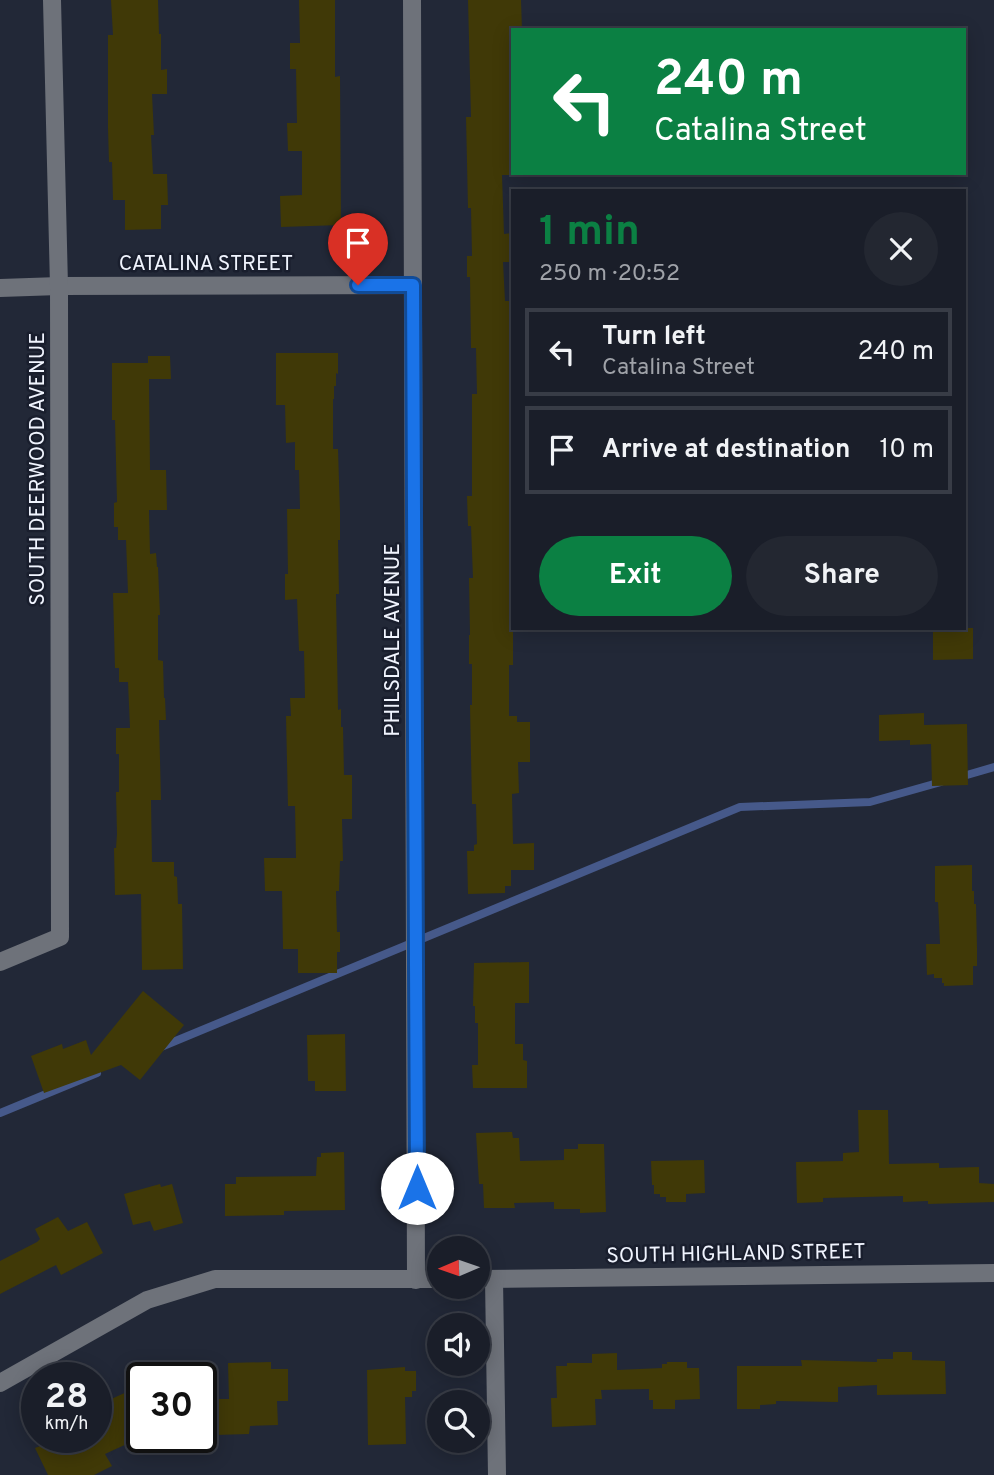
<!DOCTYPE html>
<html lang="en">
<head>
<meta charset="utf-8">
<style>
  :root { --surface:#1a1e29; --page:#232731; --text:#f1f3f6; --muted:#9fa2a8; --line:#383c46; --accent:#0b8043 }
  body { margin:0; font-family:Overpass,sans-serif; background:var(--page); color:var(--text); height:100vh; display:flex; flex-direction:column; font-size:26px; white-space:nowrap }
  * { box-sizing:border-box; margin:0 }
  p { font-size:23px; color:var(--muted) }
  .icon { flex:none; width:38px; height:38px; fill:none; stroke:currentColor; stroke-width:2; stroke-linecap:round; stroke-linejoin:round }
  .map { position:relative; flex:1; overflow:hidden }
  .drawer { position:absolute; left:511px; top:189px; width:455px; height:441px; display:flex; flex-direction:column; background:var(--surface); border-radius:0px; box-shadow:0 4px 18px #0003,0 0 0 2px var(--line) }
  .drawer>* { flex:none }
  .hud { position:absolute; left:511px; top:28px; width:455px; height:147px; border-radius:0px; box-shadow:0 4px 18px #0003,0 0 0 2px var(--line); background:#0b8043; color:#fff; overflow:hidden }
  .needle { width:46px; rotate:268deg }
  .buttons { position:absolute; left:427px; top:1236px; display:grid; gap:14px }
  .buttons a { display:grid; place-items:center; width:63px; height:63px; border-radius:50%; background:var(--surface); box-shadow:0 4px 18px #0003,0 0 0 2px var(--line); font-size:35px }
  .speed { position:absolute; left:21px; top:1362px; display:flex; gap:14px; font-size:35px; font-weight:700; text-align:center }
  .speed>* { display:grid; place-content:center; width:91px; height:91px; border-radius:50%; background:var(--surface); box-shadow:0 4px 18px #0003,0 0 0 2px var(--line); line-height:1 }
  .speed small { font-size:18px; font-weight:400 }
  .speed .limit { border:4px solid #111; border-radius:10px; background:#fff; color:#111 }
  .pin { position:absolute; display:grid; place-items:center; width:60px; height:60px; color:#fff; margin:-72px -30px; border-radius:50% 50% 50% 0; rotate:-45deg; box-shadow:0 0 7px #0007 }
  .pin .icon { rotate:45deg }
  .me { position:absolute; width:77px; margin:-38px; rotate:0deg; stroke-linejoin:round; filter:drop-shadow(0 0 5px #0008) }
  .turn { display:flex; align-items:center; gap:24px; height:147px; padding:0 28px; font-size:32px }
  .turn .icon { width:91px; height:91px; stroke-width:2.5 }
  .turn b { display:block; font-size:49px; line-height:60px }
  .round { display:grid; place-items:center; flex:none; width:74px; height:74px; border-radius:37px; background:var(--page) }
  .overview { display:flex; align-items:center; justify-content:space-between; height:119px; padding:0 28px }
  h1 { font-size:42px; font-weight:700; line-height:52px; color:var(--accent) }
  .action { display:flex; gap:14px; margin-top:auto; padding:14px 28px }
  .action a { flex:1; height:80px; border-radius:42px; background:var(--accent); color:#fff; font-size:28px; font-weight:700; line-height:80px; text-align:center }
  .action a+a { background:var(--page); color:var(--text) }
  ul { padding:0; list-style:none }
  li { display:flex; align-items:center; gap:21px; height:88px; margin:0 14px 10px; padding:0 14px; border:4px solid var(--line); border-radius:0px }
  li div { flex:1 }
  li b { display:block; font-size:26px }
  li em { font-style:normal }
  .map>svg:first-child { display:block }
</style>
</head>
<body>
<div class="map">
<svg width="994" height="1475" viewBox="0 0 994 1475">
  <rect width="100%" height="100%" fill="#222837"/>
  <g fill="none" stroke-linecap="round" stroke-linejoin="round">
    <g stroke="#46598a" stroke-width="8">
      <path d="M960 777 994 767"/>
      <path d="M161 1047 740 807 870 802 941 782"/>
      <path d="M0 1113 97 1073"/>
    </g>
  </g>
  <g fill="#403907">
    <path d="M111 0H158L159 34H161V70L167 69V94H152L154 135H151L153 174H167L168 205H161V229L125 230V200H113L112 162H109L108 128V35H113Z"/>
    <path d="M299 0H335V77L340 76 341 225 281 227 280 196 302 195V151H288L287 123H297L296 69H290V43H300Z"/>
    <path d="M468 0H521L522 30H513V175H502L504 234 513 233V262H503L505 301H513V457H511L513 508V665H509V716H517V722H530V762H518L519 793 512 794 513 844 534 843V870H511V886H505V893L468 894 467 851H474V845L477 844 476 804H472L470 705H472V664H469V635H470L469 578H473L471 526H468L467 496H472V394H477L476 348H471L470 277H467V256H472L471 208H468L466 117H471Z"/>
    <path d="M276 353H338V374L336 373V386H334V399H333V449H338L340 512V540H338L339 594H336L338 710 341 709V727H343L344 775H352V819H342L343 861H340L339 891H336L337 932H340V952H337V973H298V949H283L282 891H265L264 858H296L295 806H288L286 716H291L290 698H305L304 651H299L297 599 285 600V574H288L287 509H300L299 470H295V442L286 443 285 405H276Z"/>
    <path d="M148 356H170L171 379H149L150 470H166L167 510H149L150 554 156 553 157 567H158L160 615H158V660L163 661 164 698H165L166 720H159L161 800H151L152 862H174V876L177 877 178 904H182L183 969 142 970 141 894 115 895 114 848H116L117 834 116 792H119V754H116V728H130L128 682H119V668H115L113 593H128L126 540H118V527H114V503L117 502 115 420H112V363H148Z"/>
    <path d="M933 628H973V659L933 660Z"/>
    <path d="M924 713V725L967 724 968 785 932 786 931 744 910 745V740L879 741V715Z"/>
    <path d="M972 865V891H974V904H976L977 948V966H973V985L944 986V983H942V978H934V974L927 975 926 944H940L938 902H935V866Z"/>
    <path d="M529 962V1003H515V1044H523V1060L527 1061V1088H473L472 1065H478V1023H475V1006H473L474 963Z"/>
    <path d="M143 991 184 1025 140 1080 121 1065 44 1093 31 1056 62 1044 63 1049 86 1040 91 1055Z"/>
    <path d="M345 1034 346 1091H315V1081H308L307 1035Z"/>
    <path d="M858 1110H888L889 1164 939 1163V1168L979 1167V1183L994 1184V1202L928 1204V1201L903 1202V1196L823 1198V1202L797 1203 796 1162 843 1161V1153L859 1152Z"/>
    <path d="M512 1132 513 1138H519L520 1161 564 1160V1149H578V1144H604L606 1212 580 1213V1209H554V1202L514 1203 515 1208H484L483 1184H479L476 1133Z"/>
    <path d="M344 1152 345 1210 284 1211V1215L225 1216V1184H236V1177L316 1176 317 1157H321V1153Z"/>
    <path d="M704 1160 705 1193 686 1194V1202H666V1197H660V1194H654V1185H652L651 1161Z"/>
    <path d="M160 1184 161 1187 172 1184 183 1223 154 1231 150 1221 133 1225 124 1194Z"/>
    <path d="M58 1217 68 1231 87 1222 103 1253 61 1275 56 1265 0 1294V1261L37 1242 40 1239 35 1229Z"/>
    <path d="M893 1352H912V1360L945 1361 946 1394 877 1395V1385L838 1387V1402L776 1401V1404L760 1405V1409H737V1366H802L801 1360 877 1362V1359H893Z"/>
    <path d="M617 1353V1370L662 1368V1364H667V1362H687V1368H699L700 1399 675 1400V1409H653V1400H649V1389L601 1390 602 1399H595L596 1425 552 1427 551 1398H557L556 1366H567V1363H592V1354Z"/>
    <path d="M271 1362V1369H288V1401H277L278 1425 250 1426 249 1434 215 1435 214 1399H229L228 1363Z"/>
    <path d="M405 1367V1371H416V1391H412V1397H405L406 1444 368 1445 367 1370Z"/>
    <path d="M142 1385V1437L105 1454 112 1466 94 1475H48L35 1448 43 1445 38 1437H96V1406Z"/>
  </g>
  <g fill="none" stroke-linecap="round" stroke-linejoin="round">
    <g stroke="#6e727a" stroke-width="18">
      <path d="M412 0 416 1280"/>
      <path d="M0 288 59 286 413 285"/>
      <path d="M0 962 60 937 59 286 52 0"/>
      <path d="M478 1279 994 1273"/>
      <path d="M494 1279 497 1475"/>
      <path d="M0 1383 147 1300 215 1279H439"/>
    </g>
  </g>
  <g fill="none" stroke-linecap="round" stroke-linejoin="round">
    <g stroke="#114b97" stroke-width="18">
      <path id="route" d="M358 285H413L417 1188"/>
    </g>
    <use href="#route" stroke="#1a73e8" stroke-width="12"/>
  </g>
  <g text-anchor="middle" stroke-width="5" stroke-linejoin="round" paint-order="stroke">
    <g font-size="21" fill="#f0f4fe" stroke="#191e2d">
      <text x="206" y="270">CATALINA STREET</text>
      <text transform="translate(37 469) rotate(-90)" y="7">SOUTH DEERWOOD AVENUE</text>
      <text transform="translate(392 640) rotate(-90)" y="7">PHILSDALE AVENUE</text>
      <text transform="translate(736 1253) rotate(-1)" y="7">SOUTH HIGHLAND STREET</text>
    </g>
  </g>
</svg>
<div class="buttons">
<a><svg class="needle" viewBox="-14 -14 28 28"><path d="M0-13l5 13h-10z" fill="#e53935"/><path d="M0 13l5-13h-10z" fill="#9fa2a8"/></svg></a>
<a><svg class="icon" aria-label="sound" viewBox="0 0 24 24"><path d="M4 9h4l5-4v14l-5-4H4zM17 9q2 3 0 6"/></svg></a>
<a><svg class="icon" aria-label="search" viewBox="0 0 24 24"><circle cx="10" cy="10" r="6"/><path d="M15 15l6 6"/></svg></a>
</div>
<div class="speed"><div>28<small>km/h</small></div><div class="limit">30</div></div>
<div class="pin" style="left:358px;top:285px;background:#d93025"><svg class="icon" aria-label="arrive" viewBox="0 0 24 24"><path d="M6 21V4h12l-3 4 3 4H6"/></svg></div>
<svg class="me" style="left:417px;top:1188px" viewBox="-20 -20 40 40"><circle r="19" fill="#fff"/><path d="M0-13L10 11 0 6-10 11z" fill="#1a73e8"/></svg>
<div class="hud">
<div class="turn"><svg class="icon" aria-label="left" viewBox="0 0 24 24"><path d="M17 20v-9H6M10 6l-5 5 5 5"/></svg><div><b>240 m</b>Catalina Street</div></div>
</div>
<section class="drawer">
<div class="overview"><div><h1>1 min</h1><p>250 m · 20:52</p></div><a class="round"><svg class="icon" aria-label="close" viewBox="0 0 24 24"><path d="M6 6l12 12M18 6L6 18"/></svg></a></div>
<ul>
<li><svg class="icon" aria-label="left" viewBox="0 0 24 24"><path d="M17 20v-9H6M10 6l-5 5 5 5"/></svg><div><b>Turn left</b><p>Catalina Street</p></div><em>240 m</em></li>
<li><svg class="icon" aria-label="arrive" viewBox="0 0 24 24"><path d="M6 21V4h12l-3 4 3 4H6"/></svg><div><b>Arrive at destination</b></div><em>10 m</em></li>
</ul>
<div class="action"><a>Exit</a><a>Share</a></div>
</section>
</div>
</body>
</html>
